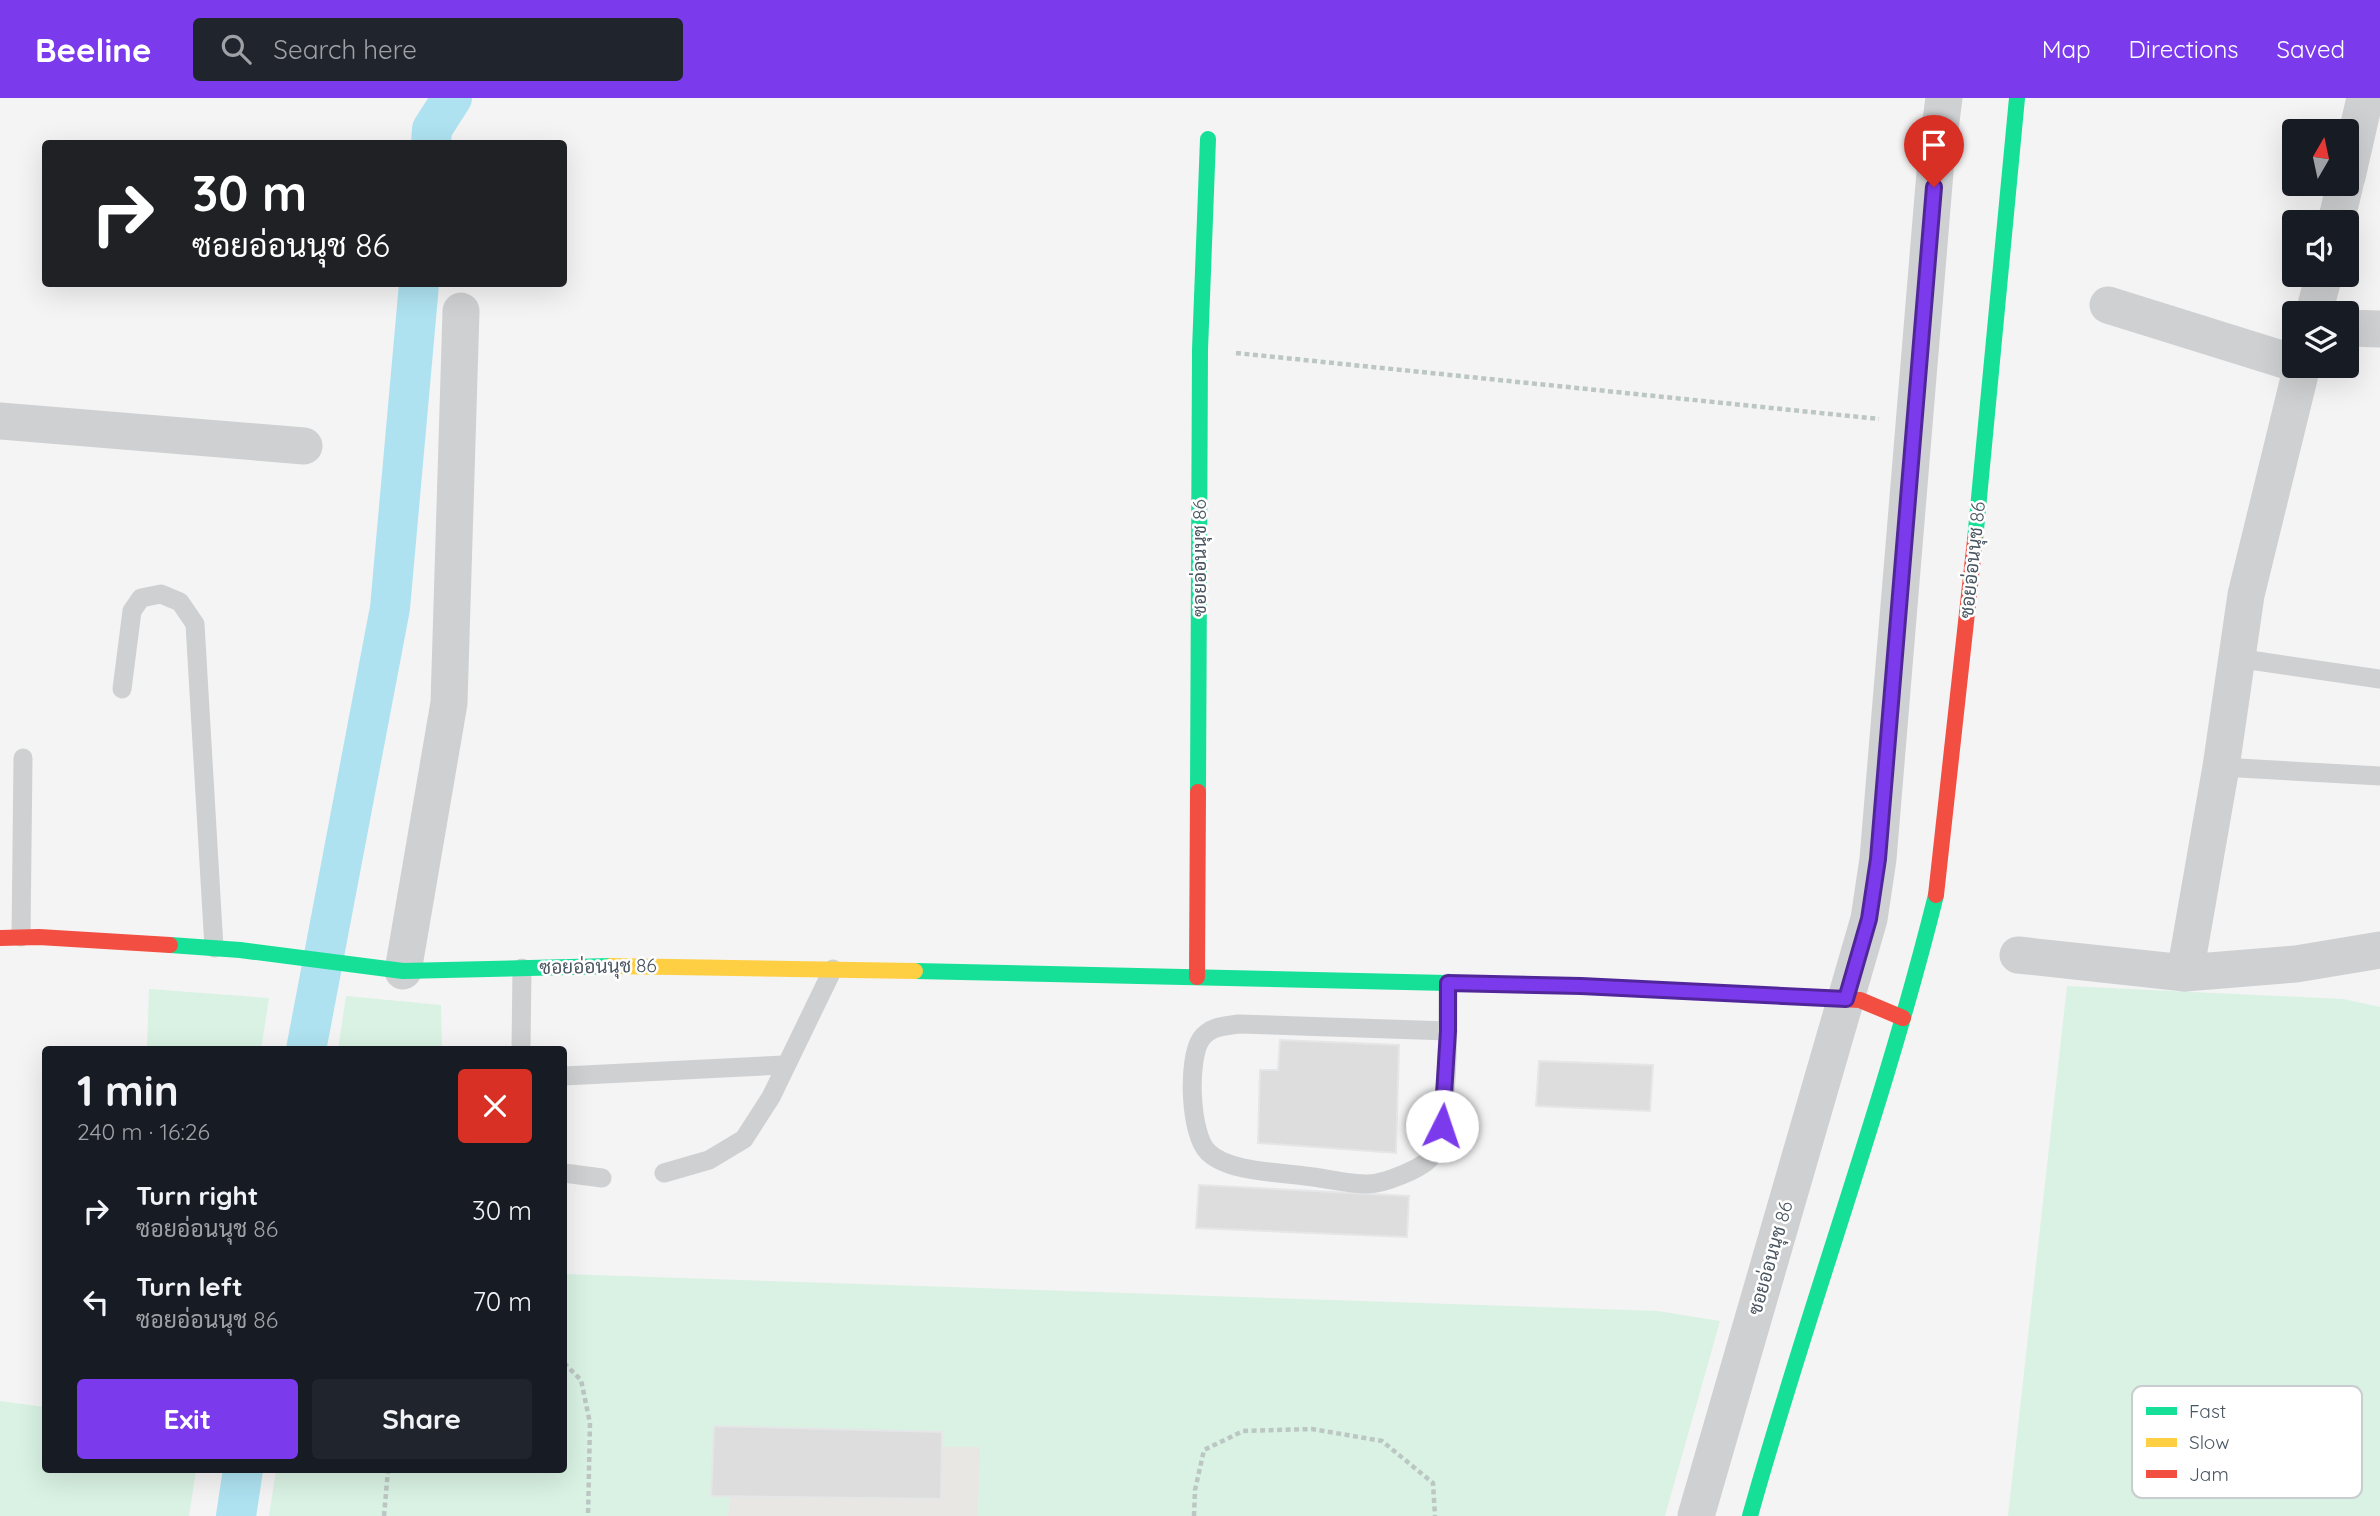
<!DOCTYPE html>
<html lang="en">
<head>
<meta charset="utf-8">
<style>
  :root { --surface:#171b24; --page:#20242c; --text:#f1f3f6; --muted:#9ea1a6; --accent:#7c3aed }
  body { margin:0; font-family:Quicksand,Sarabun,sans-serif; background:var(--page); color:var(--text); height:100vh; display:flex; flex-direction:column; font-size:26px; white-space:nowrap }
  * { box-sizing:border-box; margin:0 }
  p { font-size:23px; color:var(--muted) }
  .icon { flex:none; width:38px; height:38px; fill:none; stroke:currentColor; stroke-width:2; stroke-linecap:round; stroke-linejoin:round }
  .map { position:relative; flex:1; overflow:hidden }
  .panel { position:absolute; left:42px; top:948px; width:525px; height:427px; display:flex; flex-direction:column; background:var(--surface); border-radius:7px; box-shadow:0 7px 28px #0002 }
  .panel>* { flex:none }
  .banner { position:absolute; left:42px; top:42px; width:525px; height:147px; border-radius:7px; box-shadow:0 7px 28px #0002; background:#202124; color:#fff; overflow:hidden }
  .needle { width:46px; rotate:9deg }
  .fabs { position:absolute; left:2282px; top:21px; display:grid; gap:14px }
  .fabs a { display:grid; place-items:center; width:77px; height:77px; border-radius:7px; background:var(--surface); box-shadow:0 7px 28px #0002; font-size:35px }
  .pin { position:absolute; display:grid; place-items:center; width:60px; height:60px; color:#fff; margin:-72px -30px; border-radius:50% 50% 50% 0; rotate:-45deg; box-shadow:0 0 7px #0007 }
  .pin .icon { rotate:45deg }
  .me { position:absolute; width:77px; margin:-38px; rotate:4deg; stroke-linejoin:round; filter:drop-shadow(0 0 5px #0008) }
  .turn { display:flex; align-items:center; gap:24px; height:147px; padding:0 35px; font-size:32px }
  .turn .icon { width:91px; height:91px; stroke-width:2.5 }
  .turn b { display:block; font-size:49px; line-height:60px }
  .round { display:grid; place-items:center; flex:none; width:74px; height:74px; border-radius:7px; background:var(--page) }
  .headline { display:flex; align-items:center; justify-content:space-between; height:119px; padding:0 35px }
  h1 { font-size:42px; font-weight:800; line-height:52px }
  .primary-button { display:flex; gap:14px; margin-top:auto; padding:14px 35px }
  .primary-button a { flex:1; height:80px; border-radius:7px; background:var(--accent); color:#fff; font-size:28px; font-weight:800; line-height:80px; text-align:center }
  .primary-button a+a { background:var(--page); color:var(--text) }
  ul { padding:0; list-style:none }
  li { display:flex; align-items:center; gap:21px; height:91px; padding:0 35px }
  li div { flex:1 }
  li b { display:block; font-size:26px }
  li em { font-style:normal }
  header { display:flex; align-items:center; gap:42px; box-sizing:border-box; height:98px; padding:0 35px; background:var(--accent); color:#fff }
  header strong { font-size:33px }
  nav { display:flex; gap:38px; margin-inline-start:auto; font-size:24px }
  .search { width:490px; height:63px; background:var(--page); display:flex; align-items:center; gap:18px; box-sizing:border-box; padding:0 24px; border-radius:7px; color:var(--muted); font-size:26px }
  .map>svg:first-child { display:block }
</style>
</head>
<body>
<header>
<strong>Beeline</strong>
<div class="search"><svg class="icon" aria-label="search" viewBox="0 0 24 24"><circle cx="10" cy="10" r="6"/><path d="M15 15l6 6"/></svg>Search here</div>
<nav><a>Map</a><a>Directions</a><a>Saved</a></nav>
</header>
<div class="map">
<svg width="2380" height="1418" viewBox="0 0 2380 1418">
  <rect width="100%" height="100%" fill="#f4f4f4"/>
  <path fill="#e8e7e3" d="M733 1349H981L978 1418H728Z"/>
  <g fill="#d9f2e3">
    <path d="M2067 888 2343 901 2380 909V1418H2008Z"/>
    <path d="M149 891 269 900 261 952H147Z"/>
    <path d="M346 898 441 907 442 952H338Z"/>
    <path d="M564 1176 1658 1213 1720 1223 1665 1418H978L980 1349H734L728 1418H269L276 1372H564Z"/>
    <path d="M0 1303 45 1309 46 1372H196L189 1418H0Z"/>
  </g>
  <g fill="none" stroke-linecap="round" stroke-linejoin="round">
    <g stroke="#aee2f0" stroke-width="40">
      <path d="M431 46 432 31 452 0"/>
      <path d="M306 952 390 510 419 186"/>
      <path d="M236 1418 243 1372"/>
    </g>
  </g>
  <g fill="#ddddde" stroke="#e5e6e7" stroke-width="2">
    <path d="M1280 942 1399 947 1396 1055 1258 1045 1260 972H1278Z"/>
    <path d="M1539 963 1653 967 1650 1013 1536 1008Z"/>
    <path d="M1199 1087 1409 1098 1407 1139 1196 1130Z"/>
    <path d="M714 1328 942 1334 941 1401 711 1398Z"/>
  </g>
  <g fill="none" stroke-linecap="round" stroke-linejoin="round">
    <g stroke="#bcc7c4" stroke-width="4.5" stroke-dasharray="5 3.5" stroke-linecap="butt">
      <path d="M1236 255 1879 321"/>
      <path d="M564 1265 581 1282 590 1325 588 1418"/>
      <path d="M384 1418 388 1372"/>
      <path d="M1194 1418 1195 1392 1204 1352 1243 1333 1312 1331 1382 1343 1433 1385 1435 1418"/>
    </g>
    <g stroke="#ced0d2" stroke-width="19">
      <path d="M2236 560 2380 581"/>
      <path d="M122 591 132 513 141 500 161 496 180 504 195 526 214 850"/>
      <path d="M2221 669 2380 678"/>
      <path d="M21 839 23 660"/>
      <path d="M1448 933 1239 926C1225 928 1210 928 1201 941 1187 962 1190 1037 1208 1054 1228 1074 1278 1074 1305 1078 1325 1080 1348 1086 1368 1086 1383 1086 1422 1071 1431 1059 1449 1035 1448 919 1448 885"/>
      <path d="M521 952 522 870"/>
      <path d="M564 978 784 967"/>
      <path d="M564 1075 602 1080"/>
      <path d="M664 1075 709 1062 744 1041 771 999 833 871"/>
    </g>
    <g stroke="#ced0d2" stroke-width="37">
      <path d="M2347 79 2365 0"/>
      <path d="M2336 124 2345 86"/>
      <path d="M2108 207 2294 265"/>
      <path d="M2318 215 2316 207 2324 177"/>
      <path d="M2347 230 2380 231"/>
      <path d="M0 323 304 348"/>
      <path d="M2018 857 2185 875 2296 866 2380 852"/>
      <path d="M403 873 449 605 461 213"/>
      <path d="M2185 875 2221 669 2246 497 2302 268"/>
      <path d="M1696 1418 1869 821 1878 761 1936 62 1944 0"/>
    </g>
    <g stroke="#16e098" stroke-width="16">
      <path d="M1975 442 2017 0"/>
      <path d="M1198 694 1200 252 1208 41"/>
      <path d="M170 847 240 852 403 873 611 868"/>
      <path d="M915 873 1581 888 1762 897"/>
      <path d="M1750 1418C1808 1210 1884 1007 1936 797"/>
    </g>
    <path stroke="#ffcf43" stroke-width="16" d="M611 868 915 873"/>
    <g stroke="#f24e42" stroke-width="16">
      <path d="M1936 797 1975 442"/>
      <path d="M0 840 39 839 170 847"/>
      <path d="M1197 879 1198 694"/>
      <path d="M1762 897 1860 902 1903 920"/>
    </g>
  </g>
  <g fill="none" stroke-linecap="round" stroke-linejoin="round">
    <g stroke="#51269a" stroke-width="18">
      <path id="route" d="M1442 1028 1448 933V885L1581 888 1846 901 1869 821 1878 761 1934 89"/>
    </g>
    <use href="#route" stroke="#7c3aed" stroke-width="12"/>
  </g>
  <g text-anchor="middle" stroke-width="5" stroke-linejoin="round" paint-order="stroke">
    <g font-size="19" fill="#4a5661" stroke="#fff">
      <text transform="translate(1199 460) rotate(-90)" y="7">ซอยอ่อนนุช 86</text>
      <text transform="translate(1972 462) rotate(-84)" y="7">ซอยอ่อนนุช 86</text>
      <text transform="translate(598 868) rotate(-1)" y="7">ซอยอ่อนนุช 86</text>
      <text transform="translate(1770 1160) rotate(-74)" y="7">ซอยอ่อนนุช 86</text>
    </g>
  </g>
  <rect x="2132" y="1288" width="230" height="112" rx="10" fill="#fff" stroke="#c9ccd0" stroke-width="2"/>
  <rect x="2146" y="1309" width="31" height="8" fill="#16e098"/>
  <rect x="2146" y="1340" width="31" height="9" fill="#ffcf43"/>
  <rect x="2146" y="1372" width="31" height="8" fill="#f24e42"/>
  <g font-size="19" fill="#4a5661">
    <text x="2189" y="1320">Fast</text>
    <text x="2189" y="1351">Slow</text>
    <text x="2189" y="1383">Jam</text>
  </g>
</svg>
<div class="fabs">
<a><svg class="needle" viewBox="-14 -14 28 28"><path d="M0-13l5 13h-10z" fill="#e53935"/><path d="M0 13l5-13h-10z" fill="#9ea1a6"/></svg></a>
<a><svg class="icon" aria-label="sound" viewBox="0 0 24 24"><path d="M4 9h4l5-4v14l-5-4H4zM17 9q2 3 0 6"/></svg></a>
<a><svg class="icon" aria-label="layers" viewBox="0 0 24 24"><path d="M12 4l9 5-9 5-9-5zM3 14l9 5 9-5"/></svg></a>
</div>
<div class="pin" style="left:1934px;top:89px;background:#d93025"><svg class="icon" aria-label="arrive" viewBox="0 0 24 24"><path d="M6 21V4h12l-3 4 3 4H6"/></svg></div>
<svg class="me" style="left:1442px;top:1028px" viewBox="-20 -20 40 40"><circle r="19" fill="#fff"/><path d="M0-13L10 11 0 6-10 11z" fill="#7c3aed"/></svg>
<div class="banner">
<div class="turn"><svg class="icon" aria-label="right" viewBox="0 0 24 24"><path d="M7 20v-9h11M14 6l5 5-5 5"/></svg><div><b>30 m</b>ซอยอ่อนนุช 86</div></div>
</div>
<section class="panel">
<div class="headline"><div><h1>1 min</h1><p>240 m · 16:26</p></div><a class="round" style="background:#d93025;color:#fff"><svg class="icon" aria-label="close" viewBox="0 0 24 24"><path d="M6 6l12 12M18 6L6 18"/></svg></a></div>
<ul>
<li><svg class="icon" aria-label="right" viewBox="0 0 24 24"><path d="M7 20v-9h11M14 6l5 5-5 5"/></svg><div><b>Turn right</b><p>ซอยอ่อนนุช 86</p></div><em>30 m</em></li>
<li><svg class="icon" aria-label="left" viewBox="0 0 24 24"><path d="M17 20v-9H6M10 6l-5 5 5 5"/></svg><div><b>Turn left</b><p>ซอยอ่อนนุช 86</p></div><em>70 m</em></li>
</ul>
<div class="primary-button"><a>Exit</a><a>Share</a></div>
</section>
</div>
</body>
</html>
